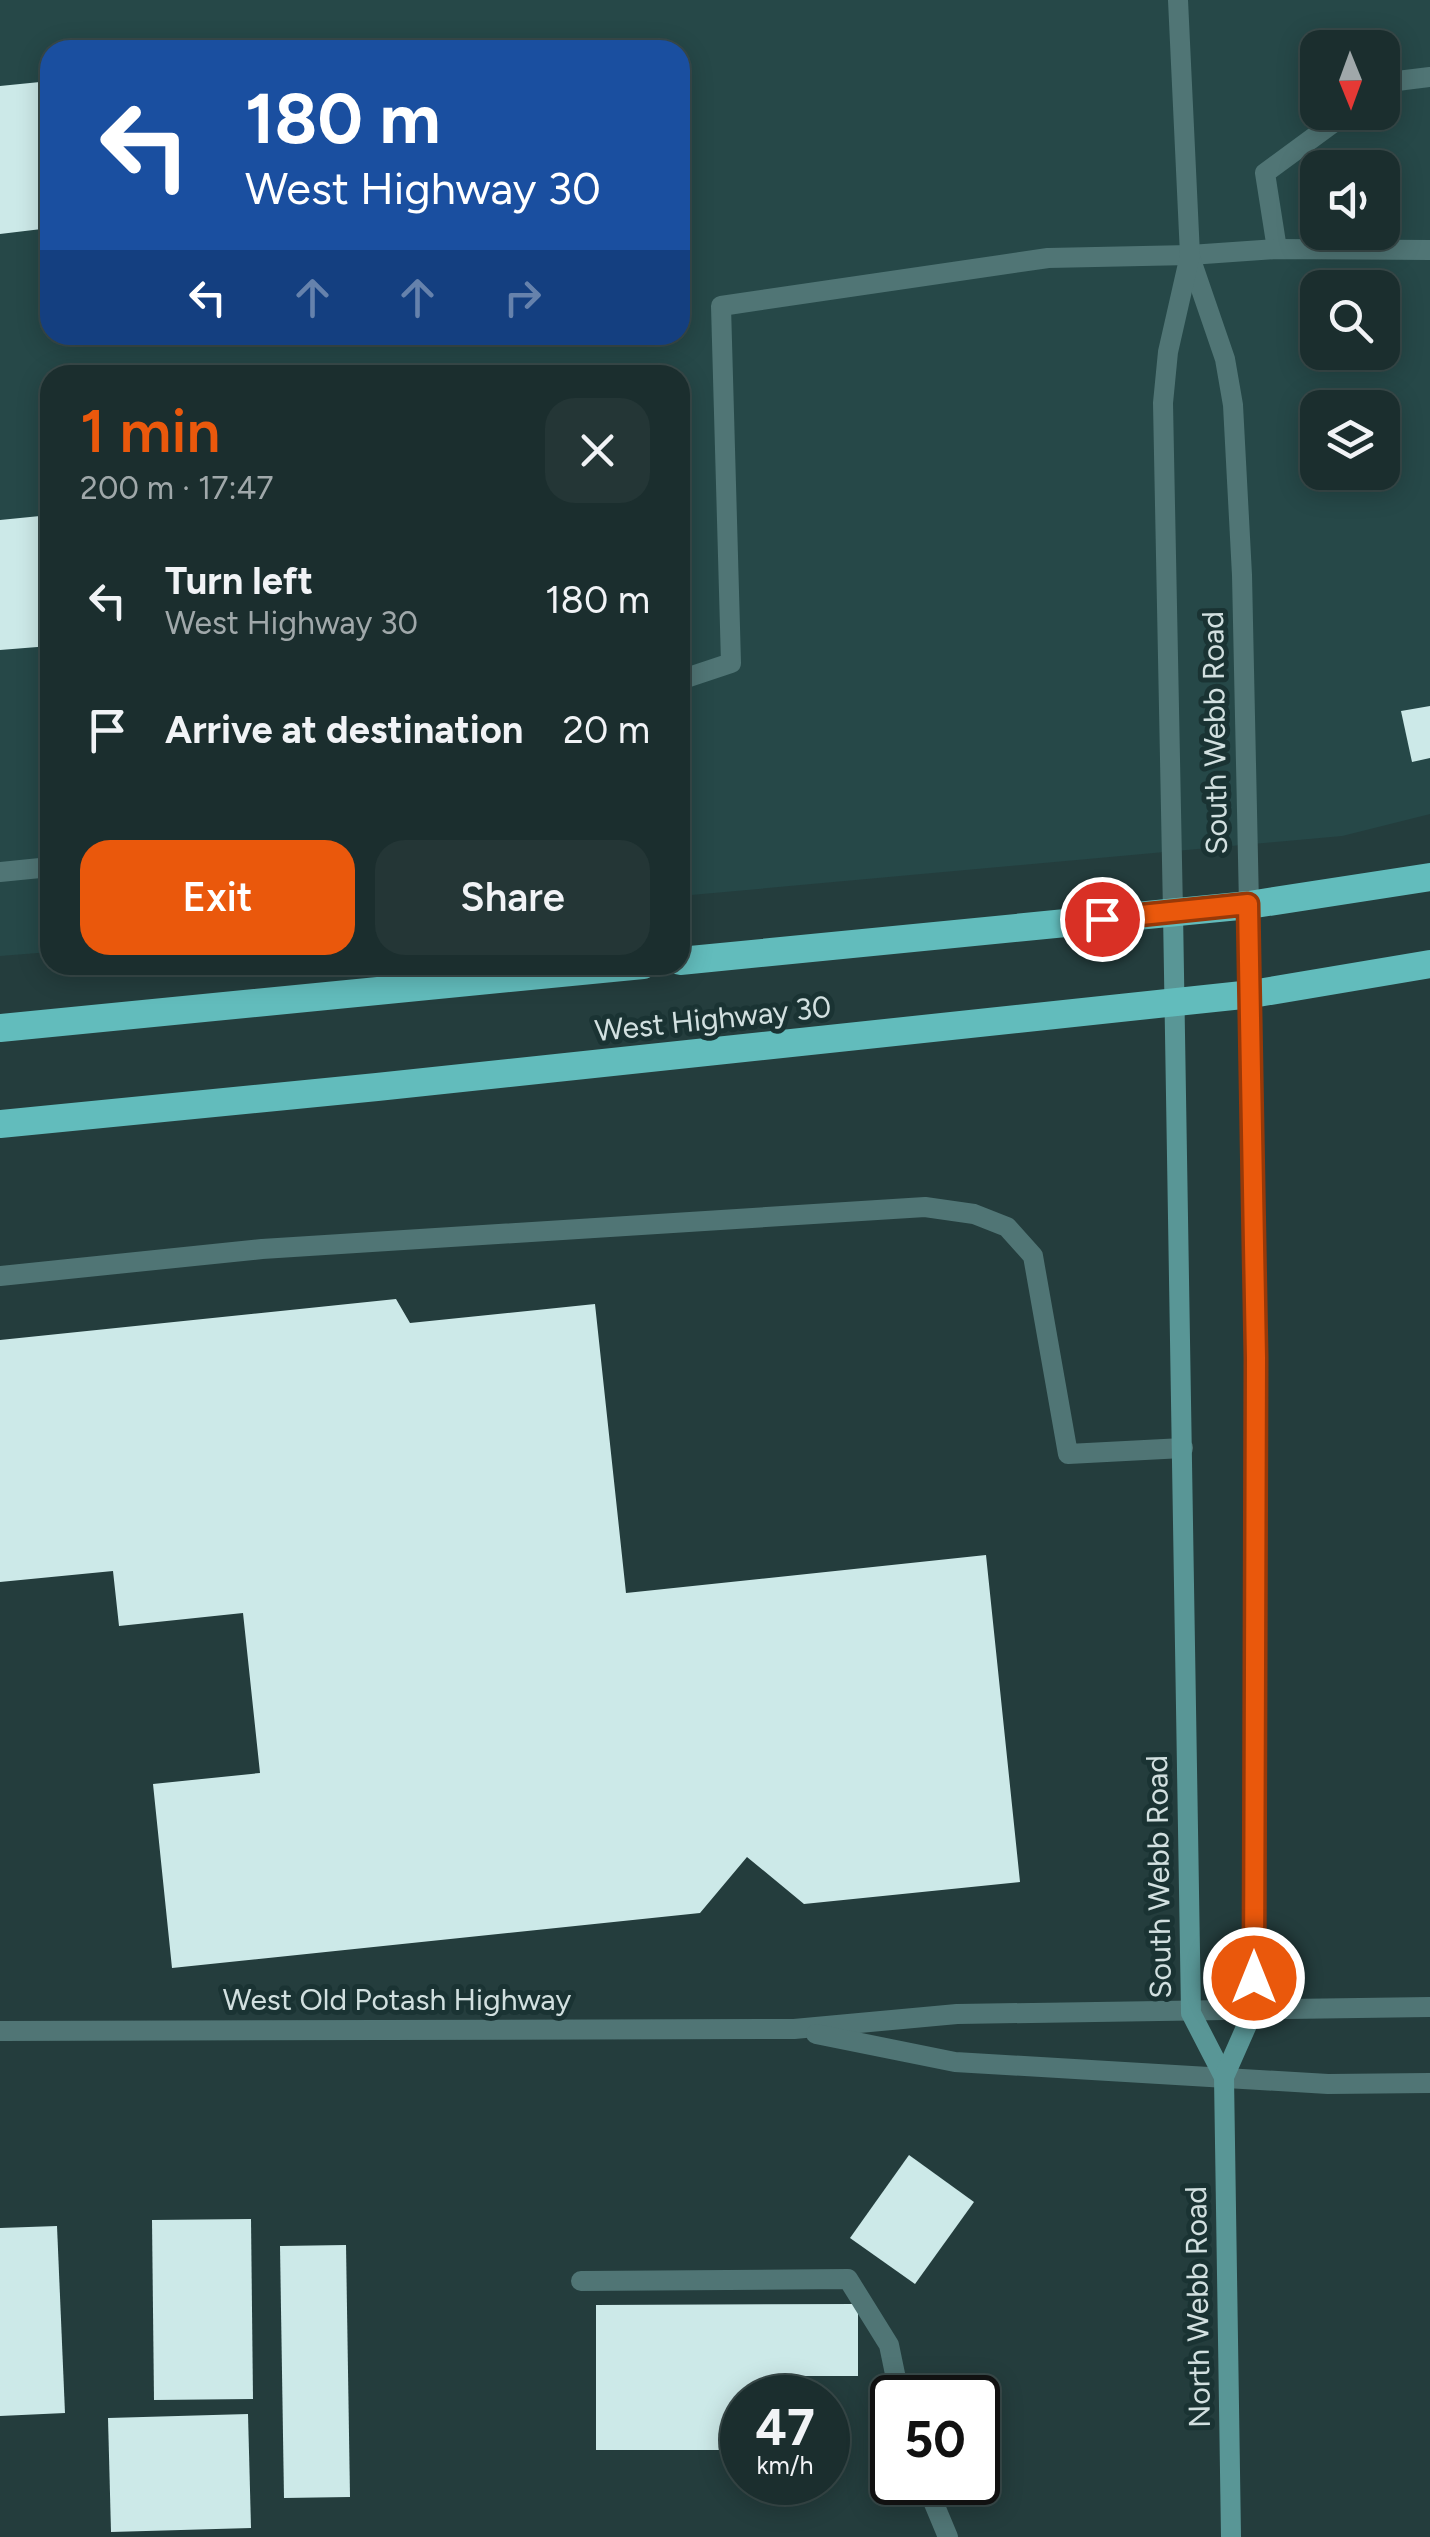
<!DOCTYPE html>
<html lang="en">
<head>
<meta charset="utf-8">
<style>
  :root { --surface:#1b2e2e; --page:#243636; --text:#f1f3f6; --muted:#a0a8aa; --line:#394a4a; --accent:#ea580c }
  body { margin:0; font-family:Figtree,sans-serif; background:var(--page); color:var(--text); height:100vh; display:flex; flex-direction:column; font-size:38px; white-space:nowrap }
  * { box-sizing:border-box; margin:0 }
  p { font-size:32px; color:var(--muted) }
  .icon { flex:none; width:55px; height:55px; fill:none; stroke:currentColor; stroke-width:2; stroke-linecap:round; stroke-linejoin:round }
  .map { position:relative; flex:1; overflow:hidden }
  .side { position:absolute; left:40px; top:365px; width:650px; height:610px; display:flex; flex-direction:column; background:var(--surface); border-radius:30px; box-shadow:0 5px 25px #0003,0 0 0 2px var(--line) }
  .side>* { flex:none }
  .banner { position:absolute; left:40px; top:40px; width:650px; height:305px; border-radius:30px; box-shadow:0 5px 25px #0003,0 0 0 2px var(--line); background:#1a4fa0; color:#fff; overflow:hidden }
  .needle { width:65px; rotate:179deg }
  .buttons { position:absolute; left:1300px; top:30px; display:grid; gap:20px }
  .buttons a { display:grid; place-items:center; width:100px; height:100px; border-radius:20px; background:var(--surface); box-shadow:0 5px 25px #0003,0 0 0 2px var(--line); font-size:50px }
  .speed { position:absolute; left:720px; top:2375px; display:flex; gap:20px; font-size:50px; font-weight:700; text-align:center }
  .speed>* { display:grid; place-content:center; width:130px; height:130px; border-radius:50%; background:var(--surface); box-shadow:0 5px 25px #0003,0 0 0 2px var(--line); line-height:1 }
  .speed small { font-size:25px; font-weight:400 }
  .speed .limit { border:5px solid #111; border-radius:15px; background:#fff; color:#111 }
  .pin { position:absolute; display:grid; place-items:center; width:85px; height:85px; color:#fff; margin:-42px; border:5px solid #fff; border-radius:50%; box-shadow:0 2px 10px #0007 }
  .me { position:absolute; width:110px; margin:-55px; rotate:0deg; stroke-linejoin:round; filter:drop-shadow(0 0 8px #0008) }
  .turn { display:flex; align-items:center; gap:35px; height:210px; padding:0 40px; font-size:45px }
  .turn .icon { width:130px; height:130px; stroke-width:2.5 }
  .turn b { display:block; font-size:70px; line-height:85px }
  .lanes { display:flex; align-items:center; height:95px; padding:0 40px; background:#0003; justify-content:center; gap:50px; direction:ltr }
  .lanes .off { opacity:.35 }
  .round { display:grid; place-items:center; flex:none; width:105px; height:105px; border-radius:30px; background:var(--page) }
  .head { display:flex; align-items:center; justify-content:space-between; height:170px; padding:0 40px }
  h1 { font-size:60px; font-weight:600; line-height:75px; color:var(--accent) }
  .cta { display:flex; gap:20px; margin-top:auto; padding:20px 40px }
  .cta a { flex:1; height:115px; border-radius:30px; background:var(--accent); color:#fff; font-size:40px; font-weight:600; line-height:115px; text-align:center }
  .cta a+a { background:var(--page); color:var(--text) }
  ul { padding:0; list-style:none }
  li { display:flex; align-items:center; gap:30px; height:130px; padding:0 40px }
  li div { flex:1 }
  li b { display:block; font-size:38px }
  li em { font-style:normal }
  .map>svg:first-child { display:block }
</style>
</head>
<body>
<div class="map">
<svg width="1430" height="2537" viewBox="0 0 1430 2537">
  <rect width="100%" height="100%" fill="#243d3d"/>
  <path fill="#264848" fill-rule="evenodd" d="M0 0H1430V814L1342 836 680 896V375H50V952L0 956ZM1318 48H1382V112H1318ZM50 50H680V335H50ZM1318 168H1382V232H1318ZM1318 288H1382V352H1318ZM1318 408H1382V472H1318Z"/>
  <g fill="#cce9e8">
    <path d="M50 81V228L0 234V86Z"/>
    <path d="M50 515V646L0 650V520Z"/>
    <path d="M1430 706V758L1412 762 1401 711Z"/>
    <path d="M396 1299 410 1323 595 1304 626 1593 986 1555 1020 1882 804 1904 747 1857 700 1913 172 1968 153 1784 260 1773 243 1613 119 1626 113 1571 0 1582V1340Z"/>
    <path d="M909 2155 974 2202 915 2284 850 2238Z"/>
    <path d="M251 2219 253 2399 154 2400 152 2220Z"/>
    <path d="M57 2226 65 2413 0 2416V2228Z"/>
    <path d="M346 2245 350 2497 284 2498 280 2246Z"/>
    <path d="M858 2304V2376H784V2398H742V2450H596V2305Z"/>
    <path d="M248 2414 251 2528 111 2532 108 2418Z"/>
  </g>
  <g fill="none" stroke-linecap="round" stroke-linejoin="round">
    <g stroke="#507575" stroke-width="20">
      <path d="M1382 87 1389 82 1430 77"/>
      <path d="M1277 249 1265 173 1348 112"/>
      <path d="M680 680 731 663 721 306 1048 258 1190 255 1277 249 1430 250"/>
      <path d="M0 1276 262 1249 925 1207 974 1214 1007 1227 1033 1256 1068 1454 1183 1448"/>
      <path d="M581 2281 848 2279 889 2345 900 2398"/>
      <path d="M925 2482 948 2537"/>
    </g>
    <path stroke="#507575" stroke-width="20" d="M0 872 50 867"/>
    <g stroke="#507575" stroke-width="20">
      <path d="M1190 257 1225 359 1233 405 1242 575 1249 905"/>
      <path d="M1173 912 1163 403 1168 352 1190 255 1178 0"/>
      <path d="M0 2031 794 2029 957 2014 1430 2007"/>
      <path d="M816 2034 955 2062 1328 2084 1430 2083"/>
    </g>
    <g stroke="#599696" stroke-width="20">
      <path d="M1173 912 1191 2013 1224 2077"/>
      <path d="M1231 2537 1224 2077 1254 2009 1256 1358 1249 905"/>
    </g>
    <g stroke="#62bcbc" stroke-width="28">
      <path d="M680 961 1249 905 1430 877"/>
      <path d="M0 1028 643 965"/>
      <path d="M0 1124 377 1087 1252 994 1430 964"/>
    </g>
  </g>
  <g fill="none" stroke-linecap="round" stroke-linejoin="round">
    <g stroke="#983908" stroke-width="25">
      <path id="route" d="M1102 919 1248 904 1256 1358 1254 1978"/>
    </g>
    <use href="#route" stroke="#ea580c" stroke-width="18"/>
  </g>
  <g text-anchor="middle" stroke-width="10" stroke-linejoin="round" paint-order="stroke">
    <g font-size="30" fill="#d2e0e0" stroke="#1a3333">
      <text transform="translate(1215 733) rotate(-91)" y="10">South Webb Road</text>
      <text transform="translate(713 1019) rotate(-6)" y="10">West Highway 30</text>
      <text transform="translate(1159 1877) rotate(-91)" y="10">South Webb Road</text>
      <text x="397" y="2010">West Old Potash Highway</text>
      <text transform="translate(1198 2307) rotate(-91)" y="10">North Webb Road</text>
    </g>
  </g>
</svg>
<div class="buttons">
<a><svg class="needle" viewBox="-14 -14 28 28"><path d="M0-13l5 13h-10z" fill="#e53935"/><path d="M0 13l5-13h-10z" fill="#a0a8aa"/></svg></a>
<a><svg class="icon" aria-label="sound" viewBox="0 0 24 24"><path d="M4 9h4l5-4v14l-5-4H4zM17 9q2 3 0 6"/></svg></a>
<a><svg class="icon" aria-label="search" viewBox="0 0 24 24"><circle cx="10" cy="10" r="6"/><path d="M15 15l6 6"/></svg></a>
<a><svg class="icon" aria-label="layers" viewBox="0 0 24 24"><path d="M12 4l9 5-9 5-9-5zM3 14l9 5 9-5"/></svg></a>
</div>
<div class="speed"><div>47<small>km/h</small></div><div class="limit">50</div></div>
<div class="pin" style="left:1102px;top:919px;background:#d93025"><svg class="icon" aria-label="arrive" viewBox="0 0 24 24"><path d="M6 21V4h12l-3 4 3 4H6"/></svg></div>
<svg class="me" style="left:1254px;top:1978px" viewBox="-20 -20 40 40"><circle r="17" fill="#ea580c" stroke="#fff" stroke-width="3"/><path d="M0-11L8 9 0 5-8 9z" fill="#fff"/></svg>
<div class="banner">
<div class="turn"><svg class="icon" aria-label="left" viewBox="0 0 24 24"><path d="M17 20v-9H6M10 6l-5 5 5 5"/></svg><div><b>180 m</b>West Highway 30</div></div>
<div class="lanes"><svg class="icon" aria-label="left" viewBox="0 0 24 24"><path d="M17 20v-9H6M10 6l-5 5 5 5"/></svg><svg class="icon off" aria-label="ahead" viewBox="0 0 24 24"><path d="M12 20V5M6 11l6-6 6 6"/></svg><svg class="icon off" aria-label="ahead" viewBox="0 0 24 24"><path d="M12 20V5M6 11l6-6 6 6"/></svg><svg class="icon off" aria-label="right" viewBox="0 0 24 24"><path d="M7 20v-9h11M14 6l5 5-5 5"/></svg></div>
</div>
<section class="side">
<div class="head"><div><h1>1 min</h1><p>200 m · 17:47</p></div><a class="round"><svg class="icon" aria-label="close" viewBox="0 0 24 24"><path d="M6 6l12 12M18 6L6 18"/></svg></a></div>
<ul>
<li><svg class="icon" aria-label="left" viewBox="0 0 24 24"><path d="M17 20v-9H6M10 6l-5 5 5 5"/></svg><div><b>Turn left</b><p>West Highway 30</p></div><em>180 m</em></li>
<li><svg class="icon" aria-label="arrive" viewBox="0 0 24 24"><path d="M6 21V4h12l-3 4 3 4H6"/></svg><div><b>Arrive at destination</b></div><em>20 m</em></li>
</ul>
<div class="cta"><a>Exit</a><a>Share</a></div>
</section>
</div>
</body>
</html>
